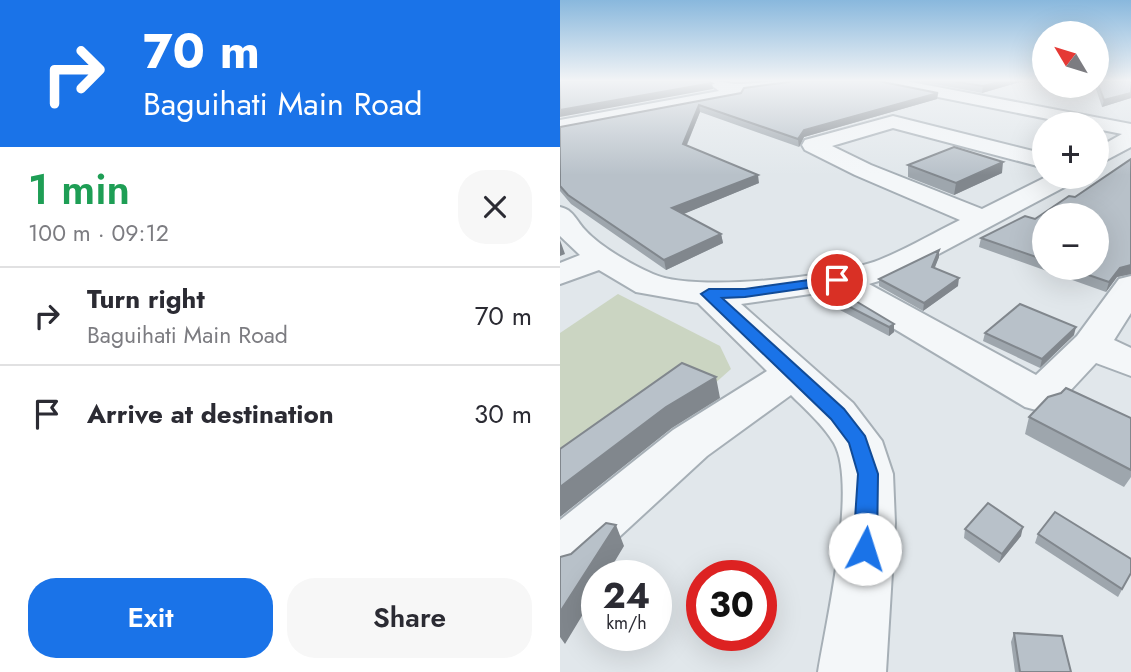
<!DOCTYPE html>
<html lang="en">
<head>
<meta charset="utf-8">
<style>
  :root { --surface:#fff; --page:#f7f7f7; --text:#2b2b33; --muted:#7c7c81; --line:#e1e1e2; --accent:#1a73e8 }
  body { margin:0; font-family:Jost,sans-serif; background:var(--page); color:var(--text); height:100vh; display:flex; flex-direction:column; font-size:26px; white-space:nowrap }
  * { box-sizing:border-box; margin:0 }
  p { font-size:23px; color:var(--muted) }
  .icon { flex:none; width:38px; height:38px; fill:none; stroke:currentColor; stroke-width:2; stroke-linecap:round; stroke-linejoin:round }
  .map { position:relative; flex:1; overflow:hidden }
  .side { display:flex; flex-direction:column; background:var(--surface); width:560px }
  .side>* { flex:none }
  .guide { background:#1a73e8; color:#fff; overflow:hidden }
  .needle { width:46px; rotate:308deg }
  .fabs { position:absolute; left:472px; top:21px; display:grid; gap:14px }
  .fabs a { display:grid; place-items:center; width:77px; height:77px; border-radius:50%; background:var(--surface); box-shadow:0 7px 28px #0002; font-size:35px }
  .speed { position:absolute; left:21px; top:560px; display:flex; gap:14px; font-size:35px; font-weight:700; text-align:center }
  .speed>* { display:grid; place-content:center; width:91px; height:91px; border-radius:50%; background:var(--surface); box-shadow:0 7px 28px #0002; line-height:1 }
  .speed small { font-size:18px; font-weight:400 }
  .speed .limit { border:10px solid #d22; background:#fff; color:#111 }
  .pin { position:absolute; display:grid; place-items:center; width:60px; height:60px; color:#fff; margin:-30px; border:4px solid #fff; border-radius:50%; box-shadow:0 2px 7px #0007 }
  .me { position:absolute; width:77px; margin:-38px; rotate:5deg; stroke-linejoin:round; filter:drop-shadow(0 0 5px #0008) }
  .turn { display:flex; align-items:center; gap:24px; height:147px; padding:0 28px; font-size:32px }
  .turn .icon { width:91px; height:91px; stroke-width:2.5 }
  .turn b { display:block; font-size:49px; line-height:60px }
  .round { display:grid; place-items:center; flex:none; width:74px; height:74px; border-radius:28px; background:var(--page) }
  .headline { display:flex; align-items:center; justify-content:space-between; height:119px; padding:0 28px }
  h1 { font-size:42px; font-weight:600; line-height:52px; color:#1e9e55 }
  .cta { display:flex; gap:14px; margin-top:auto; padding:14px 28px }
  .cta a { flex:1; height:80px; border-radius:28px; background:var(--accent); color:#fff; font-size:28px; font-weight:600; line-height:80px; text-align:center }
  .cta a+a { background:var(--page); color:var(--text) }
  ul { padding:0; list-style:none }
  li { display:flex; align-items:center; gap:21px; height:98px; padding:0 28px; border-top:2px solid var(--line) }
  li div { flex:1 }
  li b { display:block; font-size:26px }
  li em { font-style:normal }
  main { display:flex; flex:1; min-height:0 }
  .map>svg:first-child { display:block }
</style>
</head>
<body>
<main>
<section class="side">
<div class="guide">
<div class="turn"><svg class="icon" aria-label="right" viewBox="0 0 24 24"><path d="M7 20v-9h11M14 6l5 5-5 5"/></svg><div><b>70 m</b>Baguihati Main Road</div></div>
</div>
<div class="headline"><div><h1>1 min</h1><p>100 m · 09:12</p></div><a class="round"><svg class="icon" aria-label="close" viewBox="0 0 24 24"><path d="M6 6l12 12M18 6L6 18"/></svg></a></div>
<ul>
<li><svg class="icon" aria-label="right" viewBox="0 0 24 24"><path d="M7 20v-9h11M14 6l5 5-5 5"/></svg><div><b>Turn right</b><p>Baguihati Main Road</p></div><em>70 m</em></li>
<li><svg class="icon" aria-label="arrive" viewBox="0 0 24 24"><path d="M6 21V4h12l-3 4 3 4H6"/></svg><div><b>Arrive at destination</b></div><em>30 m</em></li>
</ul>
<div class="cta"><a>Exit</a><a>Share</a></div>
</section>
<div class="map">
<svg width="571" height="672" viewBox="0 0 571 672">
  <rect width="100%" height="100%" fill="#e1e7eb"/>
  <path fill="#cbd5c2" d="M58 294 160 346 171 369 153 385 0 471V333Z"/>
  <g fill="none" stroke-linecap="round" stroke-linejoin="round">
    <g stroke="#a6afb6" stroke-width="4">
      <g id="minor">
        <path d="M146 81C156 80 165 83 174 84 194 84 216 80 237 81L229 86 183 92 181 97 175 98 0 132V120L159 91Z"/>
        <path d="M315 81H346L571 124V147L537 165V148L562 134 537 129V124H513L323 86Z"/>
        <path d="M333 116 485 154V168L333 128 272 146 311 165 422 209 486 177H517L514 182 341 274 309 284 476 375 517 336 559 279 571 276V313L554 340 571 348V376L536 363 495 407 480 411 465 407 271 291 181 304 293 403 322 441 333 474 335 523 326 672H258C266 622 298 485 274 443 263 425 246 410 231 395L147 456 20 573 0 581V520L113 430 207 371 138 303 76 292 39 270 0 284V263L20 255 0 236V207C14 210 16 221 26 231 41 247 72 265 93 274 134 293 276 277 319 260 347 249 373 233 400 220L295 175 245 150 242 145 245 140Z"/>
      </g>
    </g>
    <use href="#minor" fill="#f4f7f9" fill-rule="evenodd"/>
  </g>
  <g fill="#9ea6ad" fill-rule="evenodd">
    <path d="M358 81H463L422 93Z"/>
    <path d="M537 81H571V98L542 107 535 86H537Z"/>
    <path d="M323 82 378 93 377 99 244 137 239 147 140 112 127 145 199 183 123 214 161 234 163 243 106 270 11 204 0 191V127L181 93Z"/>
    <path d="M571 159V274L557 277 546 292 419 247 421 238 475 219 515 197ZM485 215 537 268H485Z"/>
    <path d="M348 165 442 173 394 195 348 177Z"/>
    <path d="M379 257 374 268 398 286 363 311 319 286V279Z"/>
    <path d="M280 302 334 324V332L329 336 280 310Z"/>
    <path d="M425 333 514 335 480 368 423 341Z"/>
    <path d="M469 417 571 418V477L564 487 465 434Z"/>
    <path d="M405 529 461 536 439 563 404 538Z"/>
    <path d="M478 534 571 573 558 597 475 543Z"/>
    <path d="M454 633 511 672H455L451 642Z"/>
  </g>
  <g fill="#81878d">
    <path d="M443 81H463L422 93 423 86Z"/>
    <path d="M152 83 153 89 0 117V110Z"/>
    <path d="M378 93 377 99 244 137 239 147 238 139 244 130Z"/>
    <path d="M571 93V98L542 107 544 100Z"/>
    <path d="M139 105 140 112 124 151 123 144Z"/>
    <path d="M443 162 442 173 394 195 396 183Z"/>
    <path d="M198 175 199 183 114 218 112 208Z"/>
    <path d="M161 234 163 243 106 270 104 260Z"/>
    <path d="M0 240 5 254 0 256Z"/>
    <path d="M379 250V257L372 275V267Z"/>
    <path d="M571 265V274L557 277 546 292 549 282 560 268Z"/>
    <path d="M399 278 398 286 363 311 364 303Z"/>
    <path d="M334 324V332L329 336V327Z"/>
    <path d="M516 327 514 335 480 368 482 359Z"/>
    <path d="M156 377 160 398 112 428 0 517V487L106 407Z"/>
    <path d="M56 525 64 546 46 576H37V591L5 644 0 637V612Z"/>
    <path d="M463 527 461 536 439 563 442 554Z"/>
  </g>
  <g fill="#b8c1c9" stroke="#81878d" stroke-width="2">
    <path d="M0 81H148L152 83 0 110Z"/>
    <path d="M231 81H320L323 82 378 93 244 130 238 139 139 105 123 144 198 175 112 208 161 234 104 260 8 195 0 186V127L181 93 184 88 229 82Z"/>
    <path d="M391 81H443L423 86Z"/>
    <path d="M537 81H571V93L544 100Z"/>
    <path d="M394 147 443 162 396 183 348 165Z"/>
    <path d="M571 159V265L560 268 549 282 508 268H537V215H485V260L421 238 465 216 475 219 509 196 515 197Z"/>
    <path d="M379 250 372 267 399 278 364 303 319 279Z"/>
    <path d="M289 297 334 324 329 327 280 302Z"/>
    <path d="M460 304 516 327 482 359 425 333Z"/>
    <path d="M122 363 156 377 106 407 0 487V449Z"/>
    <path d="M506 388 571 418V470L469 417 488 397 501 393Z"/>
    <path d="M428 503 463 527 442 554 405 529Z"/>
    <path d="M495 512 571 559V573L562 589 478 534Z"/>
    <path d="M46 523 56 525 0 612V557L11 554Z"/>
    <path d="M454 633 502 636 511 672H460Z"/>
  </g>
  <linearGradient id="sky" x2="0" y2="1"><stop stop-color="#89b8dd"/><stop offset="0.46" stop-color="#f2f4f6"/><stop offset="1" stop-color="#f2f4f6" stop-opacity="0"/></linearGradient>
  <rect width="571" height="175" fill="url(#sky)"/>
  <path fill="#1a73e8" stroke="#114b97" stroke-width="2" d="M277 276 284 280 282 283 185 297 162 298 284 409 305 436 318 474 317 549 313 556 305 559 296 556 293 549 298 474 289 443 271 419 141 294 149 289H185Z"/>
</svg>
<div class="fabs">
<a><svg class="needle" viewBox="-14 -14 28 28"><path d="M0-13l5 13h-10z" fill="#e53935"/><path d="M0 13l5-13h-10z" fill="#7c7c81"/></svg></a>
<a>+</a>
<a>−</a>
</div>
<div class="speed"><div>24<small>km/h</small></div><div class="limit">30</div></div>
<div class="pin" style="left:277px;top:280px;background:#d93025"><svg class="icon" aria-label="arrive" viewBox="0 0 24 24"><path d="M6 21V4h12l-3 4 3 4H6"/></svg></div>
<svg class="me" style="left:305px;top:549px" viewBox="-20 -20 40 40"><circle r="19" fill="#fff"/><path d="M0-13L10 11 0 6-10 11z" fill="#1a73e8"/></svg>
</div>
</main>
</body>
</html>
